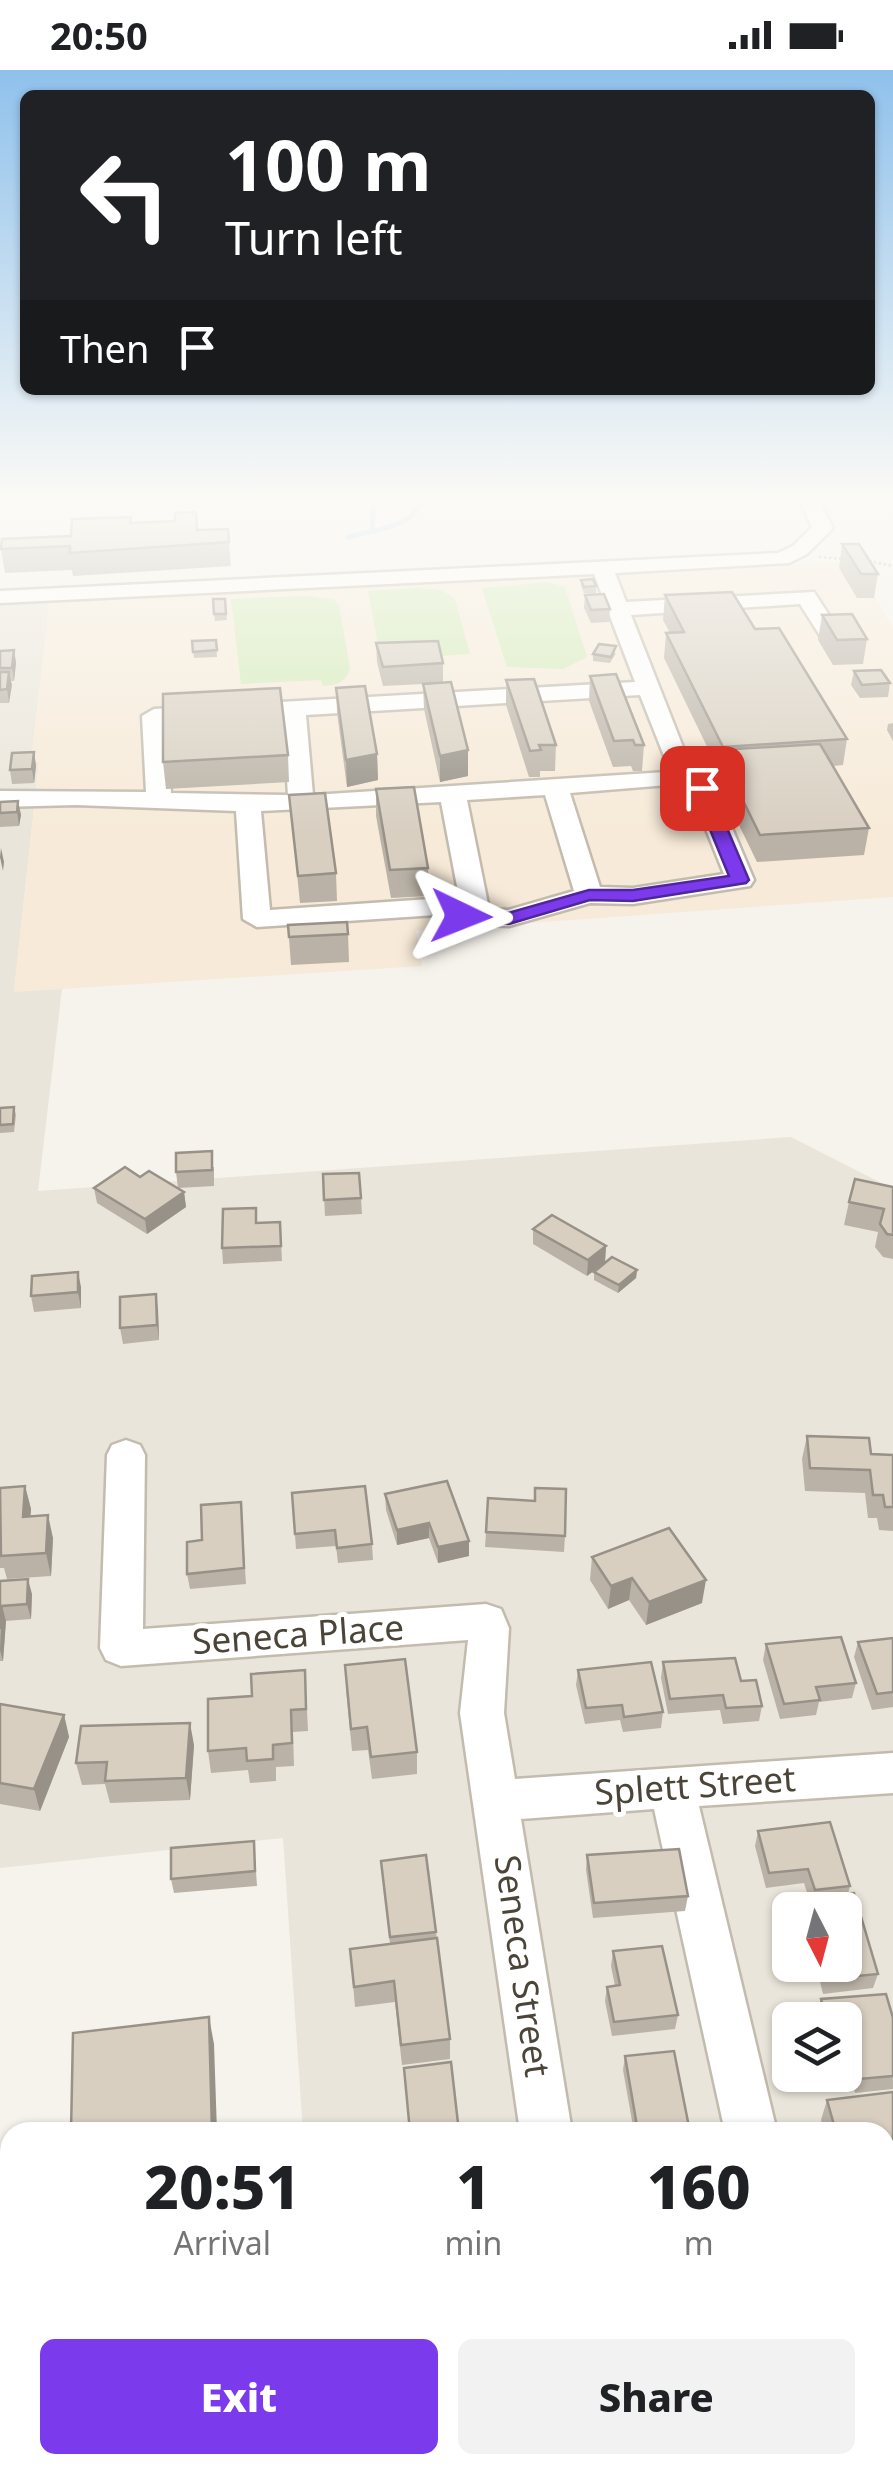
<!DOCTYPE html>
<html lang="en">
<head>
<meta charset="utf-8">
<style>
  :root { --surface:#fff; --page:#f2f2f2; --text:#202124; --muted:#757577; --accent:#7c3aed }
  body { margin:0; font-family:"Noto Sans",sans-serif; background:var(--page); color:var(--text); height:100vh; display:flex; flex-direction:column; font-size:38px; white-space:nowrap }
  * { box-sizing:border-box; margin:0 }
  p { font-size:32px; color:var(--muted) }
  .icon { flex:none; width:55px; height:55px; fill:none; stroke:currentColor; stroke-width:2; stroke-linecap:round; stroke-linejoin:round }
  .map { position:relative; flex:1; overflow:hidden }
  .side { position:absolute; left:0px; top:2052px; width:895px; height:352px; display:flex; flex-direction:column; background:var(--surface); border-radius:30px 30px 0 0; box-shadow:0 2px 8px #0004 }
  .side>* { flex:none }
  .guide { position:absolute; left:20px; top:20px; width:855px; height:305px; border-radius:15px; box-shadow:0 2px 8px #0004; background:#202124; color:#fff; overflow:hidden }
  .needle { width:65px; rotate:174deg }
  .buttons { position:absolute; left:772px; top:1822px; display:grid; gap:20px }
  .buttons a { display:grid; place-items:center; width:90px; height:90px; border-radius:15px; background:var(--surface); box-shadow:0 2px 8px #0004; font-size:50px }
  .pin { position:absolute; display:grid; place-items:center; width:85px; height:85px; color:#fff; margin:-42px; border-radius:20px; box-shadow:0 5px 15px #0006 }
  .me { position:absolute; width:110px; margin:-55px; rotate:92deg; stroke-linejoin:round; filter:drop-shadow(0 0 8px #0008) }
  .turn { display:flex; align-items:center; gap:35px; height:210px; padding:0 40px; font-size:45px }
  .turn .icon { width:130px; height:130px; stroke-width:2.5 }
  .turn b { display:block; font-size:70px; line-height:85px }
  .then { display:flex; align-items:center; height:95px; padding:0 40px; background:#0003; gap:20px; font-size:38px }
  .eta { display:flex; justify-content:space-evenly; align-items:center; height:170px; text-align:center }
  .eta b { font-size:60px; font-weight:800; line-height:70px }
  .button { display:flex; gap:20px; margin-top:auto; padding:20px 40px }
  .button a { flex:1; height:115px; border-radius:15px; background:var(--accent); color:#fff; font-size:40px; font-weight:800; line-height:115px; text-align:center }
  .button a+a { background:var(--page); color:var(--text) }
  .status { display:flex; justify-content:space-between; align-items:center; height:70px; padding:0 50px; background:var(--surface); direction:ltr }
  .status svg { height:28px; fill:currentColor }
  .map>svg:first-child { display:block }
</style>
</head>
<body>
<div class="status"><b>20:50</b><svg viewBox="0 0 49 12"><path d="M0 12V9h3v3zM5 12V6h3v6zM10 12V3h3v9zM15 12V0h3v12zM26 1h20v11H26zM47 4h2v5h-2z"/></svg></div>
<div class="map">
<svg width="893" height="2404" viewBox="0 0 893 2404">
  <rect width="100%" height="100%" fill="#f6f3ec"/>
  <path fill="#eae5da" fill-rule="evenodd" d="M50 528 31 691 39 692 14 921 62 919 38 1121 791 1067 893 1119V2404H326L325 2395H885V2062H303L283 1768 0 1798V530ZM790 1840H845V1895H790ZM790 1950H845V2005H790Z"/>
  <path fill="#f7ead8" d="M855 491 893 558V827L416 861 422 896 14 922 39 692H31L50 528Z"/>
  <g fill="#d2eab5">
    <path d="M548 512 565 517 587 587 563 599 507 597 482 518Z"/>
    <path d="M416 518 442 520 455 529 470 584 381 590 368 521Z"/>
    <path d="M307 526 334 530 339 535 350 598C346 613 336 615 323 616L321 610 241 614 231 529Z"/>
  </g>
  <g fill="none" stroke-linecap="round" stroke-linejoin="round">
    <g stroke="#a9d4f2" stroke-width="5">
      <path d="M372 459 374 428"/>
      <path d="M348 467C373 460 416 458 422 428"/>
    </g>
    <g stroke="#c2bbae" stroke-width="5">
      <g id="minor">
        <path d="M798 428H818L833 458 807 484 789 493 615 503 626 532 814 522 843 567 832 574 824 572 800 534 631 545 692 700 715 718 754 810 750 816 633 834 590 833 509 856 461 854 436 845 257 857 243 849 236 741 76 735 0 737V721L146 722 142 646 154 639 635 612 594 504 0 533V521L778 483 793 476 812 457ZM640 625 668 696 666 702 313 725 306 645ZM283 646 288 725 171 723 166 652ZM680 714 691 722 724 804 633 818 600 817 570 723ZM545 725 574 821 508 840 485 839 488 834 467 730ZM441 732 459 827 270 840 261 741Z"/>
        <path d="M126 1370 140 1375 145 1385 143 1559 486 1534 501 1539 509 1558 504 1643 515 1709 893 1683V1723L699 1736 777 2062H725L654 1739 521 1749 572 2062H520L460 1643 468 1570 121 1596 106 1590 100 1578 107 1385 112 1375Z"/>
        <path d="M566 2395H624L626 2404H566Z"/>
      </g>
    </g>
    <g stroke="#c4b79f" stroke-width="2.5" stroke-dasharray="2.5 2.5" stroke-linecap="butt">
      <path d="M819 487 843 489"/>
      <path d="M864 490 893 496"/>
    </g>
    <use href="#minor" fill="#fff" fill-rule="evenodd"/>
  </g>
  <g fill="#bab2a6">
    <path d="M131 453 198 460 228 459 231 496 73 506 72 500 5 503 1 479Z"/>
    <path d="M842 474 878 504 874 528H857L839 498Z"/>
    <path d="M581 510 596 516V523H584L581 516Z"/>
    <path d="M585 525 610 539 609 552 591 553 584 538Z"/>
    <path d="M665 525 755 559 847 669 843 695 833 696 869 758 864 785 757 792 715 706 716 695 664 588 666 563H670L663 550Z"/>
    <path d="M225 529 227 550 215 551 214 544Z"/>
    <path d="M822 545 867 569 863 594 833 595 818 570Z"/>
    <path d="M216 570 217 587 194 588 192 571Z"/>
    <path d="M376 573 443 593V613L468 706 440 712 424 639 423 614 383 616 377 592Z"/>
    <path d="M14 580 16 593 14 611H11L9 633H0V581Z"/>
    <path d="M616 583 610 593 593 591V584Z"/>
    <path d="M854 601 890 613 888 627 860 628 851 615Z"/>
    <path d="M590 606 644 675 642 701H633L631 696 613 697 589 631Z"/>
    <path d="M506 610 556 675 555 701H540V707H529L506 635Z"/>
    <path d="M336 618 377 684 378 710 347 717 337 643Z"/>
    <path d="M893 653V671L887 660 888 654Z"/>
    <path d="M34 682 36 696 34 713 12 714 10 700Z"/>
    <path d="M288 685 289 712 166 719 163 692Z"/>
    <path d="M376 719 428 798 429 826 391 828 376 746Z"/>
    <path d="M289 725 336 803 337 831 300 833Z"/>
    <path d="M18 731 21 745 19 756 0 757V732Z"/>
    <path d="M288 855 348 864 349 892 291 895Z"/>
    <path d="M14 1037 16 1045 14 1062 0 1063V1038Z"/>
    <path d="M214 1097V1116L178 1118 176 1102Z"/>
    <path d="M323 1104 361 1128 362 1144 325 1146Z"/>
    <path d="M140 1107 184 1122 186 1137 147 1164 97 1133 94 1118Z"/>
    <path d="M893 1117V1189L883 1187 875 1177 878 1162 844 1155 849 1132Z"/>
    <path d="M256 1138 257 1153 280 1152 282 1191 223 1194 222 1178Z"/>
    <path d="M533 1159 606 1176 605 1192 587 1206 533 1174Z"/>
    <path d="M637 1200 636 1208 618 1223 594 1210V1202Z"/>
    <path d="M81 1217V1238L34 1242 31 1226Z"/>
    <path d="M158 1240 159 1270 123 1274 120 1258Z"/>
    <path d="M807 1366 871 1384 893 1385V1461L879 1460 877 1448H868L865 1423 805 1421 802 1389Z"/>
    <path d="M25 1416 31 1439 30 1446 53 1468 51 1506 7 1509 4 1498H0V1418Z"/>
    <path d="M292 1423 372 1474 373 1490 338 1493 336 1476 296 1479Z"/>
    <path d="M385 1424 469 1471V1486L438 1493 429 1468 397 1475 386 1440Z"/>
    <path d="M242 1447 246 1514 190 1519 187 1504 202 1470Z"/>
    <path d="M486 1462 565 1466 564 1482 485 1477Z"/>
    <path d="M592 1487 702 1533 646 1555 629 1530 608 1539 590 1510Z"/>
    <path d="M0 1511 32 1524 31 1549 6 1551 3 1591H0Z"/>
    <path d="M893 1568V1637L872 1640 854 1587 858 1572Z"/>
    <path d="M766 1574 856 1613 852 1628 819 1632 816 1645 780 1649 763 1590Z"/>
    <path d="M663 1592 741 1611 762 1636 759 1651 723 1654 720 1640 668 1644 661 1608Z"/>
    <path d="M305 1600 308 1661 293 1662 294 1696 276 1697V1711L250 1713 248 1700 211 1703 208 1681 252 1626Z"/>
    <path d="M578 1600 663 1642 661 1658 623 1662 620 1650 585 1654 576 1615Z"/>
    <path d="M346 1618 417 1682V1704L372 1709 368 1680 352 1681Z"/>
    <path d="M0 1634 64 1645 69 1667 40 1741 0 1734Z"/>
    <path d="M194 1675 190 1730 110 1733 105 1714 82 1715 76 1693Z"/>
    <path d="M758 1761 850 1816 848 1824 878 1904 873 1918 823 1924 816 1895H845L819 1840H812L814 1835H811L804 1813 766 1818 755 1776Z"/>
    <path d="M254 1771 257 1816 174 1823 171 1809Z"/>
    <path d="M587 1785 688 1826 685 1841 593 1848 586 1800Z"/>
    <path d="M381 1791 436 1862 450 1969V1989L402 1995 395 1932 355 1937 350 1879 390 1874Z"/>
    <path d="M613 1881 678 1945 675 1959 612 1966 605 1931 607 1917 615 1916 611 1896Z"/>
    <path d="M821 1929 893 1948V2019L855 2023 848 1992 845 1993V1950H818L817 1943Z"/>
    <path d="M625 1986 690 2062H634L623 2000Z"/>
    <path d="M893 2022V2150L885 2151V2062H824L821 2050 827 2030Z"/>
    <path d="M893 2198V2279L885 2280V2199Z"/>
    <path d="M10 2395H238L174 2404H0Z"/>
    <path d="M441 2395H499L498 2404H442Z"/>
  </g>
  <g fill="#979187">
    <path d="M14 580 16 593 14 611 12 598Z"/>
    <path d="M9 602 12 615 9 633 7 619Z"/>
    <path d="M468 680V706L440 712V686Z"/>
    <path d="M34 682 36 696 34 713 32 699Z"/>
    <path d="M377 684 378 710 347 717 346 690Z"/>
    <path d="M18 731 21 745 19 756 17 742Z"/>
    <path d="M1 778 4 792 3 801 0 787Z"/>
    <path d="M184 1122 186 1137 147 1164 145 1149Z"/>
    <path d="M606 1176 605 1192 587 1206 588 1190Z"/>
    <path d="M637 1200 636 1208 618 1223 619 1215Z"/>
    <path d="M78 1202 81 1217V1238L78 1222Z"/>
    <path d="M156 1224 158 1240 159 1270 157 1255Z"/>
    <path d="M25 1416 31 1439 29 1470 23 1447Z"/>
    <path d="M48 1445 53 1468 51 1506 46 1483Z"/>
    <path d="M429 1453V1468L397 1475V1460Z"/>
    <path d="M469 1471V1486L438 1493V1477Z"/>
    <path d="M632 1508 629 1530 608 1539 611 1516Z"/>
    <path d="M28 1509 32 1524 31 1549 27 1534Z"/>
    <path d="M706 1510 702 1533 646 1555 649 1532Z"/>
    <path d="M2 1536 6 1551 3 1591 0 1580Z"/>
    <path d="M64 1645 69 1667 40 1741 34 1719Z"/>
    <path d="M190 1653 194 1675 190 1730 186 1708Z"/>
    <path d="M209 1947 214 1974 217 2062H212Z"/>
    <path d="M168 2395H171L174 2404H168Z"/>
  </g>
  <g fill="#d8cfc1" stroke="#979187" stroke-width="2.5">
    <path d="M196 442 197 460 228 459 229 472 70 483V476L1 479 2 469 71 466 72 449 131 447 130 453 175 451V443Z"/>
    <path d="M842 474H859L878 504H861Z"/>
    <path d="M593 509 596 516 584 517 581 510Z"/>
    <path d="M732 522 755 559 779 558 847 669 723 677 666 563 684 562 665 525Z"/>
    <path d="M604 524 610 539 591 540 585 525Z"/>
    <path d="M213 529H225L226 544H214Z"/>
    <path d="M852 544 867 569 837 570 822 545Z"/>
    <path d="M216 570 217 580 193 582 192 571Z"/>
    <path d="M438 571 443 593 383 597 376 573Z"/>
    <path d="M599 574 616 576 611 587 593 584Z"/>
    <path d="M14 580 12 598H0V581Z"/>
    <path d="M881 600 890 613 862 615 854 601Z"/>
    <path d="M0 602H9L7 619 0 620Z"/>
    <path d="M616 604 644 675H635L633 670 614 671 590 606Z"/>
    <path d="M534 609 556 675H539L541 680 530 681 506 610Z"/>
    <path d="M451 612 468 680 440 686 423 614Z"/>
    <path d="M365 616 377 684 346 690 336 618Z"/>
    <path d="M280 618 288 685 163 692V624Z"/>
    <path d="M820 674 869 758 760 765 718 680Z"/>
    <path d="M34 682 32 699 10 700 12 683Z"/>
    <path d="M414 717 428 798 390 800 376 719Z"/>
    <path d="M325 723 336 803 298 806 289 725Z"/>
    <path d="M18 731 17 742 0 743V732Z"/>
    <path d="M347 852 348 864 289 867 288 855Z"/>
    <path d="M14 1037 13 1054 0 1055V1038Z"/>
    <path d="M212 1081V1100L176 1102V1083Z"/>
    <path d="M125 1097 140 1107 149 1101 184 1122 145 1149 94 1118Z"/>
    <path d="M359 1103 361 1128 324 1130 323 1104Z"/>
    <path d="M855 1109 893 1117V1165L887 1164 880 1154 884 1139 849 1132Z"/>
    <path d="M256 1138V1153L280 1152 281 1176 222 1178 223 1139Z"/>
    <path d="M552 1145 606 1176 588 1190 533 1159Z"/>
    <path d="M612 1187 637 1200 619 1215 594 1202Z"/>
    <path d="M78 1202V1222L31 1226 32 1206Z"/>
    <path d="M156 1224 157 1255 120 1258V1227Z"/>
    <path d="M807 1366 869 1368 871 1384 893 1385V1437H885L883 1425H873L870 1400 810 1398Z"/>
    <path d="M447 1411 469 1471 438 1477 429 1453 397 1460 385 1424Z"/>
    <path d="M25 1416 23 1447 48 1445 46 1483 1 1486 0 1418Z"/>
    <path d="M365 1416 372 1474 337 1478 335 1460 295 1464 292 1423Z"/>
    <path d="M535 1418 566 1419 565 1466 486 1462 488 1428 535 1431Z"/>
    <path d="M241 1432 244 1498 187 1504V1472L202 1470 201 1435Z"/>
    <path d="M669 1458 706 1510 649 1532 632 1508 611 1516 592 1487Z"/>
    <path d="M28 1509 27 1534 2 1536 0 1559V1511Z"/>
    <path d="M841 1567 856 1613 816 1617 820 1630 784 1634 766 1574Z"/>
    <path d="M893 1568V1622L877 1624 858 1572Z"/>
    <path d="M735 1588 741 1611 756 1610 762 1636 726 1638 723 1625 670 1629 663 1592Z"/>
    <path d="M405 1589 417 1682 371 1687 367 1657 351 1659 345 1595Z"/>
    <path d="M651 1592 663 1642 624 1647 622 1635 586 1638 578 1600Z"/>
    <path d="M305 1600 306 1639 291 1640 292 1673 273 1675V1689L247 1691 246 1678 208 1681V1629L252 1626 251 1604Z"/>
    <path d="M0 1634 64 1645 34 1719 0 1713Z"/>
    <path d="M190 1653 186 1708 105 1711 107 1692 76 1693 81 1656Z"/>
    <path d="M830 1752 850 1816 815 1820 808 1799 769 1803 758 1761Z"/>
    <path d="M254 1771 255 1801 171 1809V1778Z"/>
    <path d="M679 1779 688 1826 594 1833 587 1785Z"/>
    <path d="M426 1785 436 1862 390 1867 381 1791Z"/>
    <path d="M854 1823 878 1904 828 1909 824 1895H845V1840H819L816 1827Z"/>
    <path d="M437 1868 450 1969 401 1975 394 1911 354 1917 350 1879Z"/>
    <path d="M662 1876 678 1945 614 1952 607 1917 620 1915 613 1881Z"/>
    <path d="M886 1924 893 1948V2006L859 2009 852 1978 845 1979V1950H826L821 1929Z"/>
    <path d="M209 1947 212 2062H71L73 1963Z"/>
    <path d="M674 1981 690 2062H638L625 1986Z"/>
    <path d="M451 1992 459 2062H410L404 1998Z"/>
    <path d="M893 2022V2132L885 2133V2062L869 2061 836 2062 827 2030Z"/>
    <path d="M10 2081V2395H66L0 2404V2113L2 2082Z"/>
    <path d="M893 2198V2263H892L885 2236V2199Z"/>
    <rect x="100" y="2395" width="68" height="9"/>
    <path d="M442 2395H492L442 2400Z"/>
  </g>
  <linearGradient id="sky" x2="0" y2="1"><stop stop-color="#8fc1ec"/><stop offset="0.56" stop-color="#fbfaf6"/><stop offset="1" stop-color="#fbfaf6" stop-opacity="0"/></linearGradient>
  <rect width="893" height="764" fill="url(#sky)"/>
  <path fill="#7c3aed" stroke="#51269a" stroke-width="2.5" d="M702 713 710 718 749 810 746 813 633 831 590 830 509 854 461 851 452 846 461 841 508 843 589 820H633L729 806 693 718Z"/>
  <g text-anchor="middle" stroke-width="10" stroke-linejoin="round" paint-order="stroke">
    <g font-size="35" fill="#4b4439" stroke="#fff">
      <text transform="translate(298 1565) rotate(-4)" y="12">Seneca Place</text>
      <text transform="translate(695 1716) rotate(-4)" y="12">Splett Street</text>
      <text transform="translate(522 1896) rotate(82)" y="12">Seneca Street</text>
    </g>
  </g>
</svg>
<div class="buttons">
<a><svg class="needle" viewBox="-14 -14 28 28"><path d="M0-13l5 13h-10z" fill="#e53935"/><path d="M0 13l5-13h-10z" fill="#757577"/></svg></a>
<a><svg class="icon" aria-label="layers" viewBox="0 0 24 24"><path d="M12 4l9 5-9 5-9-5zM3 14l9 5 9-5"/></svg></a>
</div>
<div class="pin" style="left:702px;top:718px;background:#d93025"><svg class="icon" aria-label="arrive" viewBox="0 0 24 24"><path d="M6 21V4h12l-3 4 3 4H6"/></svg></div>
<svg class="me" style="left:461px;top:846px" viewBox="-20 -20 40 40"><path d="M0-17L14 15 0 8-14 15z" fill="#7c3aed" stroke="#fff" stroke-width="4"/></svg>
<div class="guide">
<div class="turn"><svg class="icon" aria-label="left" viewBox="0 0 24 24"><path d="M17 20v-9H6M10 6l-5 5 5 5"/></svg><div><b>100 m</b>Turn left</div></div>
<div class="then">Then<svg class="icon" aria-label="arrive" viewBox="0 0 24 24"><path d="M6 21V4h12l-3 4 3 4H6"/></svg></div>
</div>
<section class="side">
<div class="eta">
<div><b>20:51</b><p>Arrival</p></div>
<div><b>1</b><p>min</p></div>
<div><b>160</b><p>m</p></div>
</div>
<div class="button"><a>Exit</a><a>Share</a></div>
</section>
</div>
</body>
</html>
